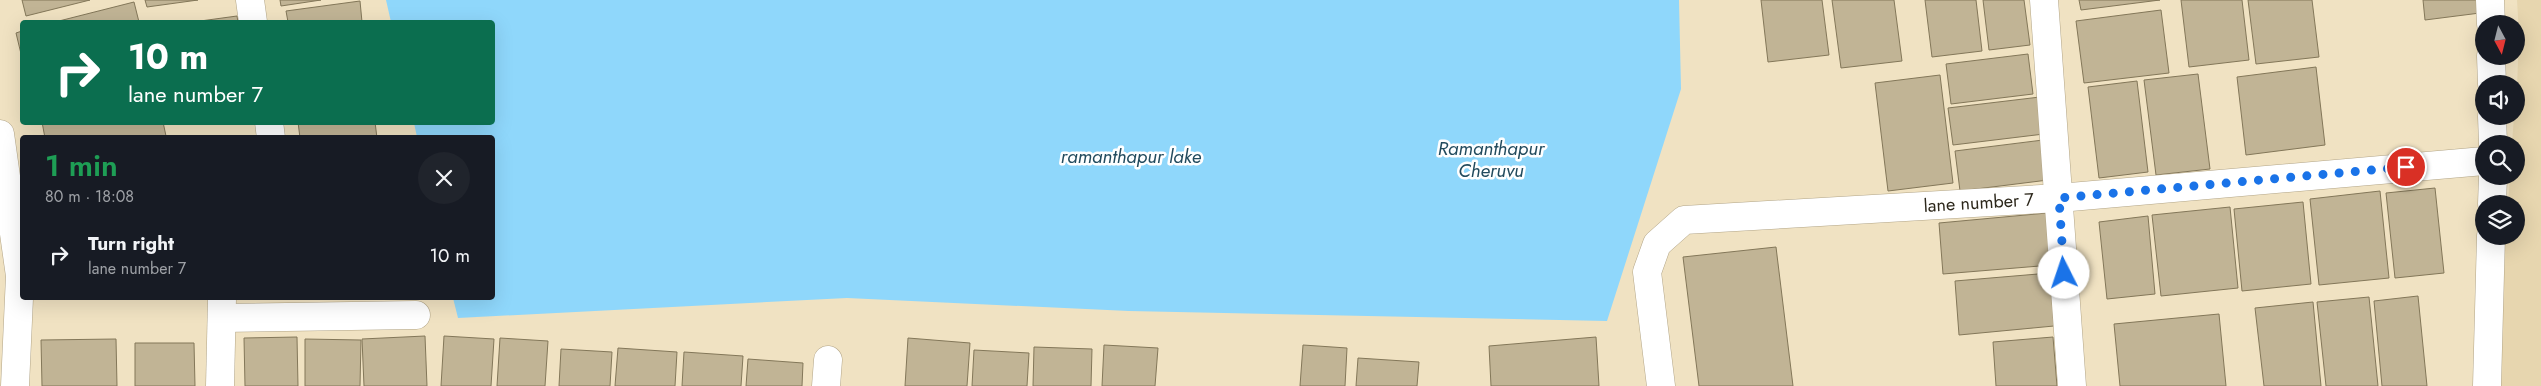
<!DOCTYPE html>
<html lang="en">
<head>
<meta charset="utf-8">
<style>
  :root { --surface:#171b24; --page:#20242c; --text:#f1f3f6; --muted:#9ea1a6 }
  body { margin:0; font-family:Jost,sans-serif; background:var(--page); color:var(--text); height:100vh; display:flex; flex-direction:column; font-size:19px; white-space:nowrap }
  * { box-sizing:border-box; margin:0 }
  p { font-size:16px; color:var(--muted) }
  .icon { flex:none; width:28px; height:28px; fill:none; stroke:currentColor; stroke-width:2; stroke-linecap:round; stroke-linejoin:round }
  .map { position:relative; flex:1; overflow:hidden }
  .details { position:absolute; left:20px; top:135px; width:475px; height:165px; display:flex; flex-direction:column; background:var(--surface); border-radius:5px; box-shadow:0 5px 20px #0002 }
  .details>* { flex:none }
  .hud { position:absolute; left:20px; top:20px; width:475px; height:105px; border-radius:5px; box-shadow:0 5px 20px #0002; background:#0b6e4f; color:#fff; overflow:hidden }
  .needle { width:32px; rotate:173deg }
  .tools { position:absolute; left:2475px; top:15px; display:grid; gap:10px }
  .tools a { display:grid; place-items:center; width:50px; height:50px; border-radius:50%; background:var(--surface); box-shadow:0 5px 20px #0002; font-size:25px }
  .pin { position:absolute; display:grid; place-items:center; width:42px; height:42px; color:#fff; margin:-21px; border:2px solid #fff; border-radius:50%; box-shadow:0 1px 5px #0007 }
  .me { position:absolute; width:55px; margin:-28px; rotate:356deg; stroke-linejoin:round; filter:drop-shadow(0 0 4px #0008) }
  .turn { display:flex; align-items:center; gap:18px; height:105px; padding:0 25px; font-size:22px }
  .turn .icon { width:65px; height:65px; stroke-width:2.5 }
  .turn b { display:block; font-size:35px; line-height:42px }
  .round { display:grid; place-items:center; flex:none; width:52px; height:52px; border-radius:26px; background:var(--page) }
  .head { display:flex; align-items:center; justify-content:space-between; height:85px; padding:0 25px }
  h1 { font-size:30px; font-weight:600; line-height:38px; color:#1e9e55 }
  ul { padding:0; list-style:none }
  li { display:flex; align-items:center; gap:15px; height:70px; padding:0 25px }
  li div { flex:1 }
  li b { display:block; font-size:19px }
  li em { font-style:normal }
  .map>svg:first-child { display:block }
</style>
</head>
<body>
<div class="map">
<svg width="2541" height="386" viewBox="0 0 2541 386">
  <rect width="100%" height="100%" fill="#f0e2c2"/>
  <path fill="#e7d6af" d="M2517 0H2541V386H2495L2506 236H2516V204H2508L2510 176H2516V144H2512L2514 116H2516L2519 33Z"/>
  <path fill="#8fd7fb" d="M386 0H1679L1681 89 1607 321 1129 311 847 298 458 318 453 298H492V138L417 137 414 123 492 122V22H391Z"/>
  <g fill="#c1b495" stroke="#837759">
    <path d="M22 0H90L26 16Z"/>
    <path d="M145 0H198L147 7Z"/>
    <path d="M280 0H321L281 6Z"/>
    <path d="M1761 0H1822L1829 55 1768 62Z"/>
    <path d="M1832 0H1894L1902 61 1841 68Z"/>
    <path d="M1925 0H1976L1982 51 1932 57Z"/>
    <path d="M1983 0H2024L2030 45 1989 50Z"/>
    <path d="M2079 0H2160L2081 10Z"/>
    <path d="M2181 0H2242L2249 60 2189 67Z"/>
    <path d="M2248 0H2312L2319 57 2256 64Z"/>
    <path d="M2423 0H2478L2480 13 2425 20Z"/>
    <path d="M360 1 362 22H288L286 11Z"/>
    <path d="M134 2 139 22H55Z"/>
    <path d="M2161 10 2169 73 2084 83 2076 21Z"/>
    <path d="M237 16 238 22H193Z"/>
    <path d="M22 31V58L16 33Z"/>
    <path d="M2028 54 2033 94 1951 104 1946 64Z"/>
    <path d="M2316 67 2325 145 2246 155 2237 77Z"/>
    <path d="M2198 74 2210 169 2156 175 2144 80Z"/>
    <path d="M1940 75 1953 183 1888 191 1875 83Z"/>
    <path d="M2137 81 2148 172 2099 178 2088 87Z"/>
    <path d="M2040 97 2044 134 1953 145 1948 108Z"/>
    <path d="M42 122H163L166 136 45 138Z"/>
    <path d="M298 122H375L377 138H300Z"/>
    <path d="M2043 140 2048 180 1960 191 1955 151Z"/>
    <path d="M2435 188 2444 273 2395 278 2386 193Z"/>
    <path d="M2380 191 2389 278 2319 285 2310 199Z"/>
    <path d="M2303 202 2311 284 2242 291 2234 209Z"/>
    <path d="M2230 207 2238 288 2161 296 2152 215Z"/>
    <path d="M2047 213 2052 265 1943 274 1939 223Z"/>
    <path d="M2148 216 2155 294 2107 299 2099 222Z"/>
    <path d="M1776 247 1793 386H1699L1683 257Z"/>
    <path d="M2050 273 2054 326 1959 335 1955 281Z"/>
    <path d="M2418 296 2427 386H2382L2374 301Z"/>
    <path d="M2369 297 2378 386H2326L2317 302Z"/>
    <path d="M2313 302 2321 386H2264L2255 308Z"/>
    <path d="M2219 314 2226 386H2120L2114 324Z"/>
    <path d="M425 336 427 386H364L362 339Z"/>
    <path d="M444 336 494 339 491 386H441Z"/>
    <path d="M297 337 298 386H245L244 338Z"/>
    <path d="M1596 337 1599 386H1491L1489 346Z"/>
    <path d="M2053 337 2057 386H1996L1993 342Z"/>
    <path d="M500 338 548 341 545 386H497Z"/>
    <path d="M908 338 970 343 967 386H905Z"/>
    <path d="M116 339 117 386H42L41 340Z"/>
    <path d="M305 339 361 340 360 386H305Z"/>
    <path d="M135 343H194L195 386H135Z"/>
    <path d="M1104 345 1158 348 1155 386H1102Z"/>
    <path d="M1303 345 1347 348 1345 386H1300Z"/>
    <path d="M1034 347 1092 349 1091 386H1033Z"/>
    <path d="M618 348 677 352 675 386H615Z"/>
    <path d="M561 349 612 352 610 386H559Z"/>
    <path d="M974 350 1029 353 1027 386H972Z"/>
    <path d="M684 352 743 356 741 386H682Z"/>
    <path d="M1358 358 1419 362 1417 386H1356Z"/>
    <path d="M748 359 803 363 802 386H746Z"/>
  </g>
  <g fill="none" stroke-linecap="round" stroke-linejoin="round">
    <g stroke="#b2a587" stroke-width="29">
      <g id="minor">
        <path d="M250 0 253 22"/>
        <path d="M2044 0 2072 386"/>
        <path d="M2490 0 2491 24"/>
        <path d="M2491 56 2492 84"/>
        <path d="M2492 116 2493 144"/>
        <path d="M269 122 271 138"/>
        <path d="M0 134 20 276 15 386"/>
        <path d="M2492 204 2493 176"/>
        <path d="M222 318 416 315"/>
        <path d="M220 386 222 298"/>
        <path d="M826 386 828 360"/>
        <path id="s1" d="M1661 386 1647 272 1657 244 1684 220 2059 198 2484 161"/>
        <path d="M2487 386 2491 236"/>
      </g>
    </g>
    <use href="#minor" stroke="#fff" stroke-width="28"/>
  </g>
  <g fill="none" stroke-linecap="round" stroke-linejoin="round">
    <path stroke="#1a73e8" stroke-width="9" stroke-dasharray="0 16.2" d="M2064 273 2059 198 2406 167"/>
  </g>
  <g text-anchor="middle" stroke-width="5" stroke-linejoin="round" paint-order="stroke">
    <g font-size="18" fill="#2c271b" stroke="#fff">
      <text dy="6" stroke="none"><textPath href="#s1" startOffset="476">lane number 7</textPath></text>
    </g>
    <g font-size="19" font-style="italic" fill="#224b5e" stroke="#fff">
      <text x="1491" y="155">Ramanthapur<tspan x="1491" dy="22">Cheruvu</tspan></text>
      <text x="1131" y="163">ramanthapur lake</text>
    </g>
  </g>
</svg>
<div class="tools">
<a><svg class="needle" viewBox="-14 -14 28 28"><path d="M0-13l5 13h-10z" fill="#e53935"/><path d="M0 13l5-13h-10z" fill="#9ea1a6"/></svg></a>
<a><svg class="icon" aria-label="sound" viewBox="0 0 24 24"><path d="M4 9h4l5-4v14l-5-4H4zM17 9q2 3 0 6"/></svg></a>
<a><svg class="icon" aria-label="search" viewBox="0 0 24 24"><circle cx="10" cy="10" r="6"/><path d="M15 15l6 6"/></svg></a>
<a><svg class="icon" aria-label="layers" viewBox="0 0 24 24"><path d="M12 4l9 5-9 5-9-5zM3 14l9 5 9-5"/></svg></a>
</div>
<div class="pin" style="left:2406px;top:167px;background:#d93025"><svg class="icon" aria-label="arrive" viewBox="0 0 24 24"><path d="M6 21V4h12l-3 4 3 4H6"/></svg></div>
<svg class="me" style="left:2064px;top:273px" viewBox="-20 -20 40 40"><circle r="19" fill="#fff"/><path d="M0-13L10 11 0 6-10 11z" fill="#1a73e8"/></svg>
<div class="hud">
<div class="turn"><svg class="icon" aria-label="right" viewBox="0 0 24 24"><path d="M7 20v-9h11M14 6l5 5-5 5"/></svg><div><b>10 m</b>lane number 7</div></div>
</div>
<section class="details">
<div class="head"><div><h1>1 min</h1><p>80 m · 18:08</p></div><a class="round"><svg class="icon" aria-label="close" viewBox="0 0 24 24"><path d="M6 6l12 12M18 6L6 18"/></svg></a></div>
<ul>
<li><svg class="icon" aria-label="right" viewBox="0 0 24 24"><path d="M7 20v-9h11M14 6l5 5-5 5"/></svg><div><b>Turn right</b><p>lane number 7</p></div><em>10 m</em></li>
</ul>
</section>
</div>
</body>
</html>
